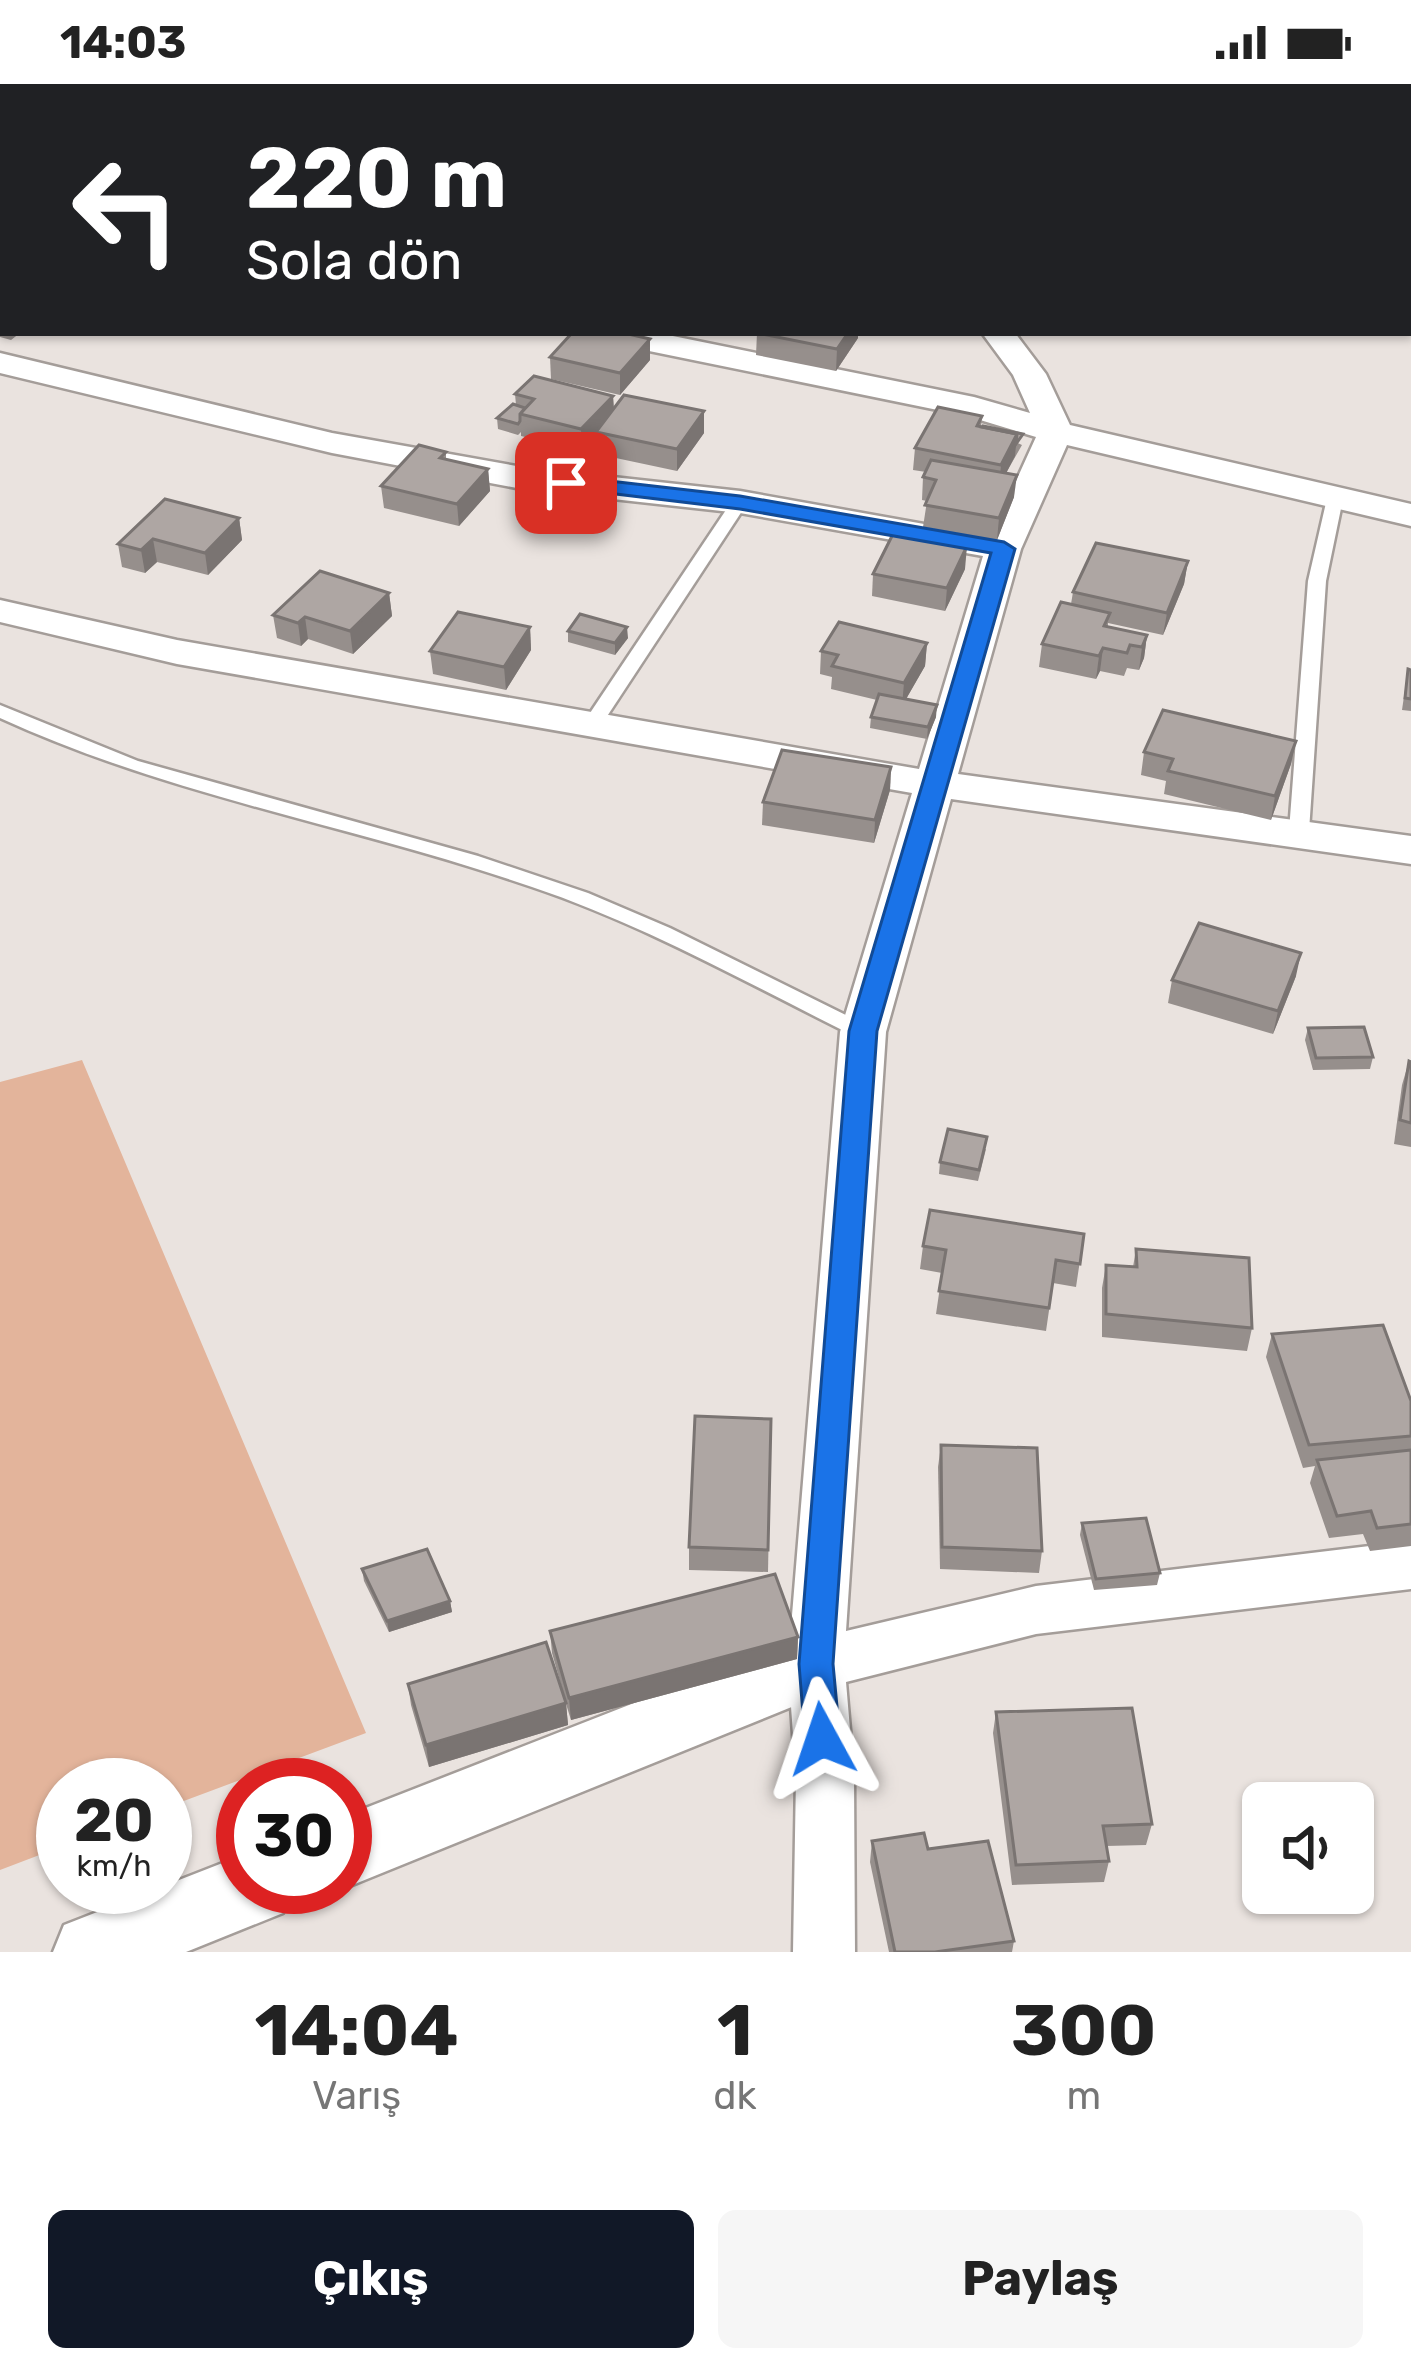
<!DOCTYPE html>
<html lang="tr">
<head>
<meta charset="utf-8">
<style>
  :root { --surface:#fff; --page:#f6f6f6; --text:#222; --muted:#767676; --accent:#111827 }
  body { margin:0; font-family:Rubik,sans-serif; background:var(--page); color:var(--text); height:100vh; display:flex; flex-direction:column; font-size:45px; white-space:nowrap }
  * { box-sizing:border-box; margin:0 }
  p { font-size:39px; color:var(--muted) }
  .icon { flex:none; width:66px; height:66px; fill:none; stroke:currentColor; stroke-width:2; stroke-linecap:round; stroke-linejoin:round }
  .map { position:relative; height:1868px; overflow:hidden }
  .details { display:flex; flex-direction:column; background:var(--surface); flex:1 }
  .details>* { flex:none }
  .hud { position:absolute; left:0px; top:0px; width:1413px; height:252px; box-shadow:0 3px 9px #0004; background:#202124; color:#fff; overflow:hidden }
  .fabs { position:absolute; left:1242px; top:1698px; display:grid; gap:24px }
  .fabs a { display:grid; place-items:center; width:132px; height:132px; border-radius:18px; background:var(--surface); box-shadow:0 3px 9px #0004; font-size:60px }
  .speed { position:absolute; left:36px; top:1674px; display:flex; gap:24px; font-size:60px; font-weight:700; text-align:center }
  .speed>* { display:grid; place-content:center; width:156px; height:156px; border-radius:50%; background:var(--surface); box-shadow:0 3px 9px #0004; line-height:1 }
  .speed small { font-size:30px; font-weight:400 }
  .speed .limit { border:18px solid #d22; background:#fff; color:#111 }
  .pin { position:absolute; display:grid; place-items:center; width:102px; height:102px; color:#fff; margin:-51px; border-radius:24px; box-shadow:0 6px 18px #0006 }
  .me { position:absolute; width:132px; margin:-66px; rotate:355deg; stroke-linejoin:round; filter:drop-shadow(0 0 9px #0008) }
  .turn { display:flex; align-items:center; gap:42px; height:252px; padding:0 48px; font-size:54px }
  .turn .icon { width:156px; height:156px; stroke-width:2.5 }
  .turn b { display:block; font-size:84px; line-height:102px }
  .eta { display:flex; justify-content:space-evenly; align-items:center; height:204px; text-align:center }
  .eta b { font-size:72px; font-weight:700; line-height:84px }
  .cta { display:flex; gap:24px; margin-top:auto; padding:24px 48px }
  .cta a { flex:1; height:138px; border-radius:18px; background:var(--accent); color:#fff; font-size:48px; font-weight:700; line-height:138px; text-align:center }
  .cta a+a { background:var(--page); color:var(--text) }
  .status { display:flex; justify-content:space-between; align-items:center; height:84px; padding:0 60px; background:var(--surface); direction:ltr }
  .status svg { height:33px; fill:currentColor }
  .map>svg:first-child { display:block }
</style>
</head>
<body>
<div class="status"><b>14:03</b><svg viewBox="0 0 49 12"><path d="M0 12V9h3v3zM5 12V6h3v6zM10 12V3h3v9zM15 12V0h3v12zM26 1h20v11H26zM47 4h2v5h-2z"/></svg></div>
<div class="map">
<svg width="1411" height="1868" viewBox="0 0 1411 1868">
  <rect width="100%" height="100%" fill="#eae3df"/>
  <path fill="#e3b49b" d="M82 976 366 1649 165 1724V1701H63V1762L0 1786V998Z"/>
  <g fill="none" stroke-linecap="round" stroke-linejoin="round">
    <g stroke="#a49d99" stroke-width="5">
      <g id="service">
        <path d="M1336 405 1344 410 1326 497 1309 747 1299 753 1289 747 1308 497 1328 410Z"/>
        <path d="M740 413 748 418 600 643H586L584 639 586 635 734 414Z"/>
        <path d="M0 621 138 677 478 772 588 809 670 844 870 943 874 948 870 953H856C749 900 645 841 532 803 353 741 175 714 0 634Z"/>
      </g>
    </g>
    <g stroke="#a49d99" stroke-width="5">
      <g id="minor">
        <path d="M430 0H460L462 3H432Z"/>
        <path d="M594 249H658L974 313 1030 329 1013 291 982 249H1015L1046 290 1070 341 1411 420V442L1067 361 1021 465 958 690 1411 752V780L951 715 886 948 846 1547 1036 1502 1411 1457V1505L1036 1550 846 1598 854 1693 855 1868H793L796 1693 788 1580 840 948 912 709 177 580 0 538V516L177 556 919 685 983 472 740 429 522 405 332 369 0 289V269L332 349 522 383 740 407 991 452 1036 353 967 332 610 259Z"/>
      </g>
    </g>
    <g stroke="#a49d99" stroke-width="5">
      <g id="tertiary">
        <path d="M816 1548 841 1557 852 1580 841 1603 372 1793 345 1804 343 1803 345 1732Z"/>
        <path d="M243 1771V1803H294L283 1829 186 1868H53L64 1841Z"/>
      </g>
    </g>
    <use href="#service" fill="#fff" fill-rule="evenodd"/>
    <use href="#minor" fill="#fff" fill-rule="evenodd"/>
    <use href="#tertiary" fill="#fff" fill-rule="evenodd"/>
  </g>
  <g fill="#968f8c">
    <path d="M0 197H3V249H20L11 256 0 253Z"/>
    <path d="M757 249 858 254 836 287 756 271Z"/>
    <path d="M650 255V276L620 311 551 295 550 273Z"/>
    <path d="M515 310 613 312 614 324 704 349 677 387 597 370 596 353 582 367 521 352V348L518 351 498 345 497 334 516 321Z"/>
    <path d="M982 332 981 343 1022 361 1006 389 1014 413 997 456 923 443 927 417 922 416 923 393 926 388 913 386 915 364Z"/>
    <path d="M446 368V375L488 385 490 407 459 442 384 424 381 402Z"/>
    <path d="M239 434 242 456 208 491 157 478 145 489 122 483 118 460Z"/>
    <path d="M1188 477 1184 500 1163 551 1108 539V543L1147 551 1144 574 1139 586 1127 584 1124 592 1100 587 1096 595 1039 583 1042 560 1071 520 1073 508Z"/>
    <path d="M965 485 945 527 872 512 873 490Z"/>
    <path d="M389 509 392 532 353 570 308 555 301 562 277 554 273 531Z"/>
    <path d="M530 543 531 566 506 606 433 590 430 567Z"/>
    <path d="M568 547 628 554 615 571 568 558Z"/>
    <path d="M927 559 925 582 906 615 936 633 927 655 870 644 871 633 877 616 831 605 832 593 820 590 821 567Z"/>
    <path d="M1408 585 1411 586V627L1402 626Z"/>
    <path d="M1296 657 1291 680 1271 736 1164 710 1166 697 1141 691 1144 668Z"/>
    <path d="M891 683 890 706 874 759 762 741 763 718Z"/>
    <path d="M1296 892 1273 950 1168 919 1172 896Z"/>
    <path d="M1308 944 1373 973 1370 985 1313 986 1305 956Z"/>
    <path d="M1409 977 1411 978V1063L1394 1060 1402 1001Z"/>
    <path d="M986 1065 978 1097 939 1090 940 1078Z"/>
    <path d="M1084 1150 1076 1203 1053 1199 1046 1247 936 1230 942 1189 920 1185 923 1162Z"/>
    <path d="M1136 1165 1252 1244 1247 1267 1102 1253V1204L1106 1181 1133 1183Z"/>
    <path d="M1272 1250 1411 1317V1462L1370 1467 1363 1450 1329 1454 1310 1399 1315 1382 1303 1384 1266 1273Z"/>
    <path d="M771 1335 768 1488 689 1486V1463Z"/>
    <path d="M941 1361 1042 1467 1039 1489 940 1485 938 1383Z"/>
    <path d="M1082 1439 1160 1489 1157 1501 1094 1506 1080 1451Z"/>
    <path d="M362 1485 450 1517 452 1528 389 1548 364 1497Z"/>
    <path d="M550 1547 798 1553 797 1575 571 1636 566 1620 568 1641 429 1683 411 1621 408 1600 565 1615 552 1569Z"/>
    <path d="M996 1628 1152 1740 1146 1761 1106 1762 1109 1777 1104 1798 1012 1801 993 1649Z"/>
    <path d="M872 1757 928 1765 1014 1857 1012 1868H889L870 1778Z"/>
  </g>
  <g fill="#7a7472">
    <path d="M848 249H858V254L836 287 837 265Z"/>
    <path d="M650 255V276L620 311V289Z"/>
    <path d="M613 312 614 334 596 348V353L582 367 581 345Z"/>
    <path d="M704 327V349L677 387V365Z"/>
    <path d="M1017 350 1015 372 999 403 1001 381Z"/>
    <path d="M488 385 490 407 459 442 457 420Z"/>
    <path d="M1017 391 1014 413 997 456 999 434Z"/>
    <path d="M239 434 242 456 208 491 205 469Z"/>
    <path d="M153 455 157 478 145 489 141 466Z"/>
    <path d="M967 462 965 485 945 527 947 504Z"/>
    <path d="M1188 477 1184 500 1163 551 1167 529Z"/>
    <path d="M389 509 392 532 353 570 350 547Z"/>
    <path d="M305 533 308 555 301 562 298 539Z"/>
    <path d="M530 543 531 566 506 606 504 583Z"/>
    <path d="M627 543 628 554 615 571V559Z"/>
    <path d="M1147 551 1144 574 1139 586 1142 563Z"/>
    <path d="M927 559 925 582 902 622 904 599Z"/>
    <path d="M1103 564 1100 587 1096 595 1099 572Z"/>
    <path d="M937 621 936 633 927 655 928 643Z"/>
    <path d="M1296 657 1291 680 1271 736 1275 712Z"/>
    <path d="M891 683 890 706 874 759 875 736Z"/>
    <path d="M1301 869 1296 892 1273 950 1278 927Z"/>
    <path d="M450 1517 452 1528 389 1548 387 1537Z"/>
    <path d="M798 1553 797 1575 571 1636 569 1614Z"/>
    <path d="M566 1619 568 1641 429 1683 426 1661Z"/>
  </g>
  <g fill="#aea6a3" stroke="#7a7472" stroke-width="3">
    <path d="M0 197H3V234L0 233Z"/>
    <path d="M572 249H624L650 255 620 289 550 273Z"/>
    <path d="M757 249H848L837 265Z"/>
    <path d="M534 292 613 312 581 345 520 330 534 315 515 310Z"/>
    <path d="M624 311 704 327 677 365 596 348Z"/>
    <path d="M513 320 525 324 520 330V337L518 340 497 334Z"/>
    <path d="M938 323 982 332 977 342 1017 350 1001 381 915 364Z"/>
    <path d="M983 342 1023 350 1016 360 1017 350 982 343Z"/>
    <path d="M419 361 446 368 440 374 488 385 457 420 381 402Z"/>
    <path d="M931 376 1017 391 999 434 925 421 936 396 923 393Z"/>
    <path d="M165 415 239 434 205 469 153 455 141 466 118 460Z"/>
    <path d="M894 448 967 462 947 504 873 490Z"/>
    <path d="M1096 459 1188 477 1167 529 1073 508Z"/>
    <path d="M320 487 389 509 350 547 305 533 298 539 273 531Z"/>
    <path d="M1061 518 1110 529 1104 542 1147 551 1142 563 1130 561 1127 569 1103 564 1099 572 1042 560Z"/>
    <path d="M458 528 530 543 504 583 430 567Z"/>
    <path d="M580 530 627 543 615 559 568 547Z"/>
    <path d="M839 538 927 559 904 599 832 582 838 571 821 567Z"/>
    <path d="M1408 585 1411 586V615L1405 614Z"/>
    <path d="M879 610 937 621 928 643 871 633Z"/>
    <path d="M1163 626 1296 657 1275 712 1168 687 1173 675 1144 668Z"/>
    <path d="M782 666 891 683 875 736 763 718Z"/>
    <path d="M1199 839 1301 869 1278 927 1172 896Z"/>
    <path d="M1364 943 1373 973 1316 974 1308 944Z"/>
    <path d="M1409 977 1411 978V1039L1400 1036Z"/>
    <path d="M948 1045 987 1053 979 1086 940 1078Z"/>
    <path d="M930 1126 1084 1150 1080 1180 1056 1176 1049 1224 939 1207 946 1166 923 1162Z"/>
    <path d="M1136 1165 1249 1174 1252 1244 1106 1230V1181L1137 1183Z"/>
    <path d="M1383 1241 1411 1317V1352L1309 1361 1272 1250Z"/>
    <path d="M695 1332 771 1335 768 1466 689 1463Z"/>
    <path d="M941 1361 1037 1364 1042 1467 942 1463Z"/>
    <path d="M1411 1366V1440L1377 1444 1371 1427 1337 1432 1317 1376Z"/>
    <path d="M1146 1434 1160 1489 1096 1495 1082 1439Z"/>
    <path d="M427 1465 450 1517 387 1537 362 1485Z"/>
    <path d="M775 1490 798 1553 569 1614 550 1547Z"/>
    <path d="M546 1558 566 1619 426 1661 408 1600Z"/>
    <path d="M1132 1624 1152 1740 1103 1742 1109 1777 1016 1781 996 1628Z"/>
    <path d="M924 1749 928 1765 988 1757 1014 1857 935 1868H895L872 1757Z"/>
  </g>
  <path fill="#1a73e8" stroke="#114b97" stroke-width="3" d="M566 392 740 412 1004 458 1015 465 877 947 833 1580 840 1655 835 1667 822 1671 810 1667 805 1655 799 1580 849 947 991 469 740 425 558 403 555 399Z"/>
</svg>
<div class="fabs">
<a><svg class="icon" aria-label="sound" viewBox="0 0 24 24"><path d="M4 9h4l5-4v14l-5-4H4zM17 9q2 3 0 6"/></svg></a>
</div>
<div class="speed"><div>20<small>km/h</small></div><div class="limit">30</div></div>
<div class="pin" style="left:566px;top:399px;background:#d93025"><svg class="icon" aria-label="arrive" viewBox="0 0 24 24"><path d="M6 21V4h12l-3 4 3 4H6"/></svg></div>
<svg class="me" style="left:822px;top:1655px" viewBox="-20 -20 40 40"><path d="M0-17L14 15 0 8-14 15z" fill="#1a73e8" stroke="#fff" stroke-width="4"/></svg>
<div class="hud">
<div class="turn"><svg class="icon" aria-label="left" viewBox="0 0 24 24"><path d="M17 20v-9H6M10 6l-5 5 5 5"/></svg><div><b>220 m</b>Sola dön</div></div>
</div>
</div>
<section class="details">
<div class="eta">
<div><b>14:04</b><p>Varış</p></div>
<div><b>1</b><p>dk</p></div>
<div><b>300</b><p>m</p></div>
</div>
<div class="cta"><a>Çıkış</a><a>Paylaş</a></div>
</section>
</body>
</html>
